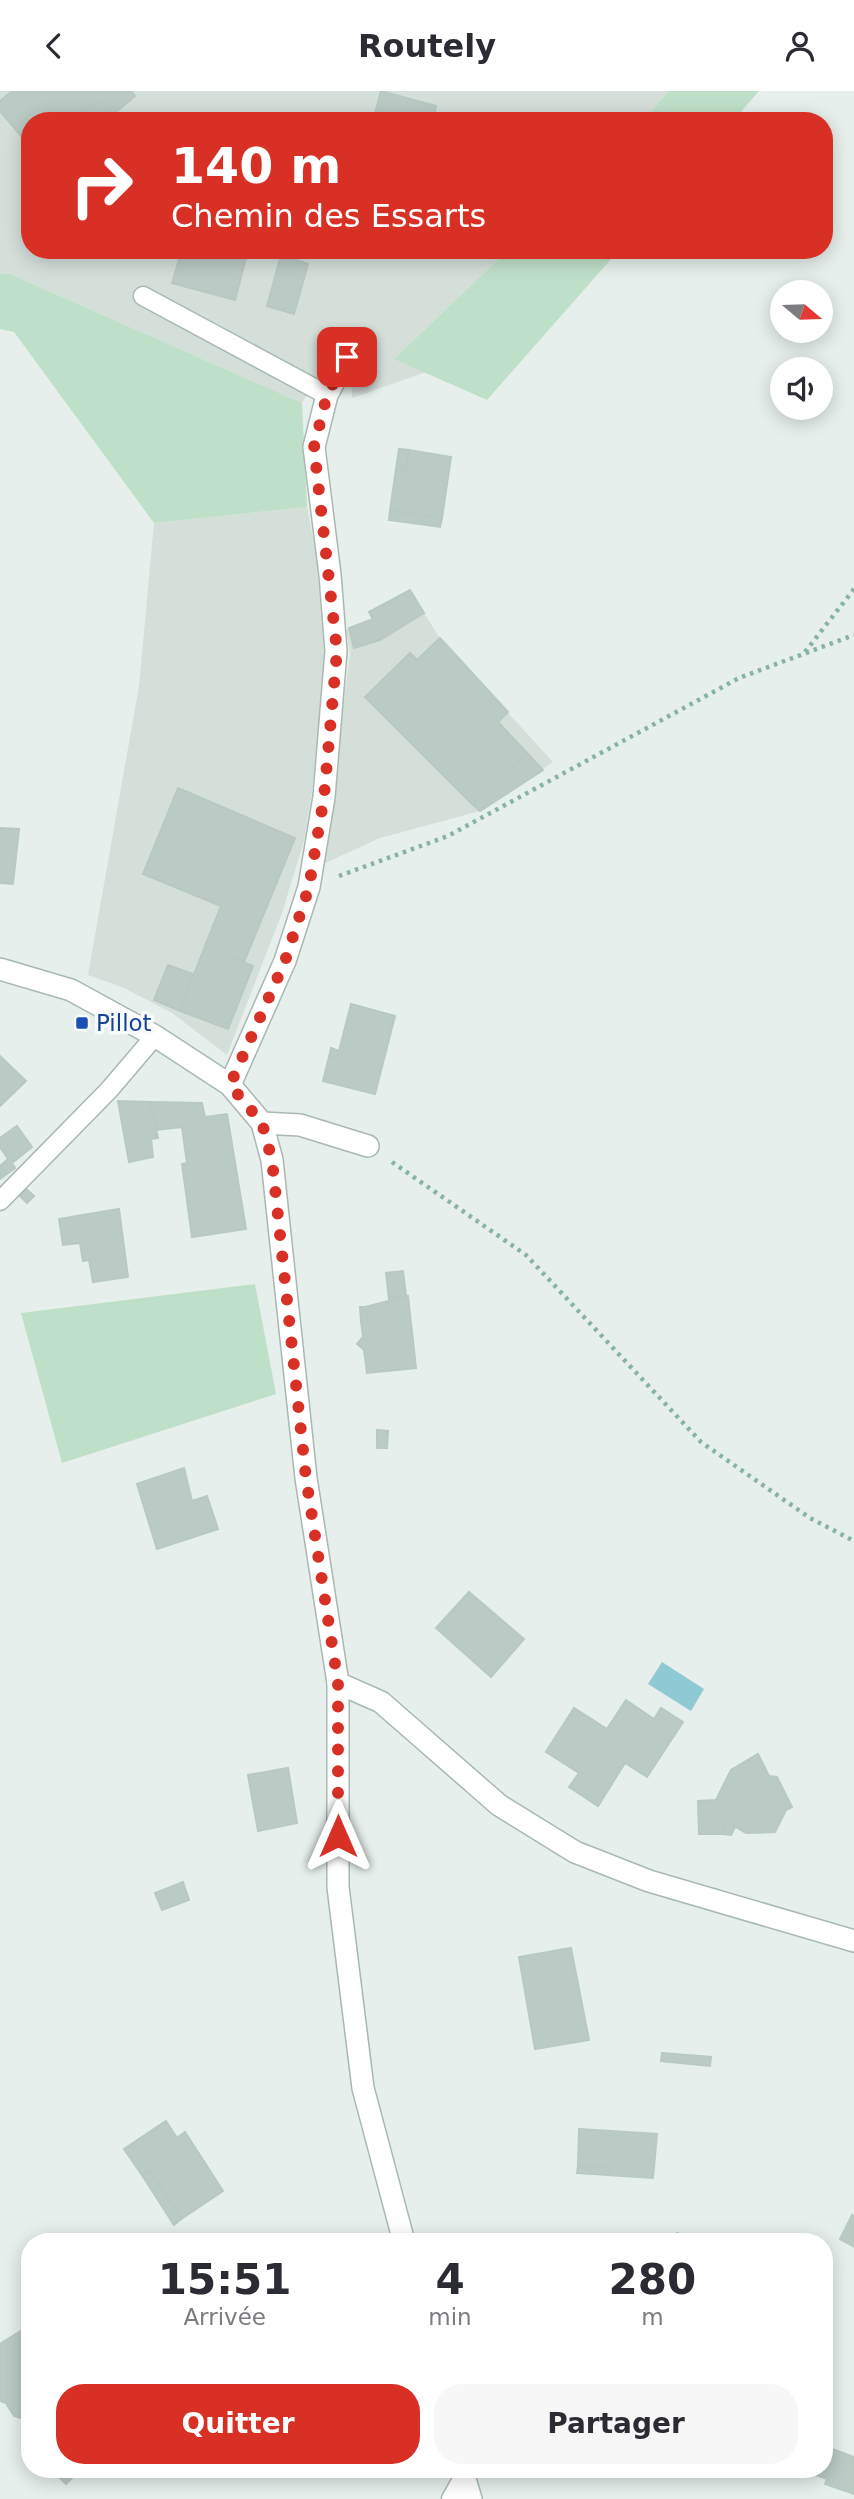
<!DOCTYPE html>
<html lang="fr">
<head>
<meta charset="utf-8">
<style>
  :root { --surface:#fff; --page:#f7f7f7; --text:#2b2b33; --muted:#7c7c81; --accent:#d93025 }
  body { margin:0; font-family:"DejaVu Sans",sans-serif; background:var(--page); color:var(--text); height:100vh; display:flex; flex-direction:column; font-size:26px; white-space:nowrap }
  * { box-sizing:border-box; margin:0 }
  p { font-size:23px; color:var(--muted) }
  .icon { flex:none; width:38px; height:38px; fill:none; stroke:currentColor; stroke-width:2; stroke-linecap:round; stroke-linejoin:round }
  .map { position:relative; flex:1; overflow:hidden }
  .side { position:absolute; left:21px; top:2142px; width:812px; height:245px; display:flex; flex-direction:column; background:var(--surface); border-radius:28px; box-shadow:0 4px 18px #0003 }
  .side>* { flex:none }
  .guide { position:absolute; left:21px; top:21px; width:812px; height:147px; border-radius:28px; box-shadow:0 4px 18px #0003; background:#d93025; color:#fff; overflow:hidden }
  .needle { width:46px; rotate:109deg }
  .controls { position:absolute; left:770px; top:189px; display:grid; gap:14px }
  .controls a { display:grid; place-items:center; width:63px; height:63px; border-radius:50%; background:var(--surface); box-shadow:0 4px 18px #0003; font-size:35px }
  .pin { position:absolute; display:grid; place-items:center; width:60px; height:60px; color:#fff; margin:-30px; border-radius:14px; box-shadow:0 4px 10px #0006 }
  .me { position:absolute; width:77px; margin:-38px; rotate:0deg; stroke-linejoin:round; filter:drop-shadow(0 0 5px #0008) }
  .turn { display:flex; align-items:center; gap:24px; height:147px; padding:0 35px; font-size:32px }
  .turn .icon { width:91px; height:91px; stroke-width:2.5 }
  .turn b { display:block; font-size:49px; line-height:60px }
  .eta { display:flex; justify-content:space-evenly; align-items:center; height:119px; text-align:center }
  .eta b { font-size:42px; font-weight:700; line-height:49px }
  .button { display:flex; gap:14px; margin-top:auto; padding:14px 35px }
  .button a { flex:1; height:80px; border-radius:28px; background:var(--accent); color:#fff; font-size:28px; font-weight:700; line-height:80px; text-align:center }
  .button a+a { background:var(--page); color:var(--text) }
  header { display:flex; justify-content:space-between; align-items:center; height:91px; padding:0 35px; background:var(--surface); font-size:32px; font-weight:700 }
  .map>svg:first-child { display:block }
</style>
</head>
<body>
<header><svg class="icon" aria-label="back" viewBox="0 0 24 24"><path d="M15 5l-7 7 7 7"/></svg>Routely<svg class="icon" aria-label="person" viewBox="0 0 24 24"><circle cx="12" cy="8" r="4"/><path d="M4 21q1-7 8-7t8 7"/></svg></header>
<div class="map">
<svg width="854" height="2408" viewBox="0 0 854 2408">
  <rect width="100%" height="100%" fill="#e6efeb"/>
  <g fill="#d4dfda">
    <path d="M0 0H669L643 30H30V159H508L395 267 426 281 352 307 351 267 341 245 302 312 10 183H0Z"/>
    <path d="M307 416 316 463 325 574 312 701 304 750 282 822 227 964 172 922 124 897 88 884 139 595 154 432Z"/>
    <path d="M410 499 439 546 553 671 480 720 380 747 323 773 350 563 346 539 372 528 368 521Z"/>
  </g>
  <g fill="#bfe0c8">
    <path d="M669 0H759L733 30H643Z"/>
    <path d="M508 159H619L487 309 394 268Z"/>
    <path d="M0 183H10L302 312 307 416 154 432 14 241 0 238Z"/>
    <path d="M255 1193 276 1303 62 1372 21 1222Z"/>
  </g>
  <path fill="#8ec9d4" d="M662 1571 704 1598 691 1620 648 1593Z"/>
  <g fill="#bbcac4" stroke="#b8c9c2" stroke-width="2">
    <path d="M12 0H131L135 5 112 24 100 9 76 30H30V56L0 20V10Z"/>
    <path d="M381 0 436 15 433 30H405L375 22Z"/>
    <path d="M100 9 112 24 105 30H76Z"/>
    <path d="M182 159H248L235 209 172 192Z"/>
    <path d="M281 164 308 173 294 223 267 215Z"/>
    <path d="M399 358 409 359 406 380 396 378Z"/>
    <path d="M409 359 451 366 442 427 390 420 396 378 406 380Z"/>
    <path d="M390 420 442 427 440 436 389 429Z"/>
    <path d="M410 499 424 522 380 549 354 557 349 537 373 528 369 521Z"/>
    <path d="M440 547 508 621 498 631 527 662 472 713 365 606 410 562 417 569Z"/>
    <path d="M527 662 543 679 480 720 472 713Z"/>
    <path d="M178 697 295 747 244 871 205 855 221 815 143 783Z"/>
    <path d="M0 737 19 738 13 793 0 792Z"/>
    <path d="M205 855 253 875 228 938 180 920Z"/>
    <path d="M168 874 193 883 180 920 154 909Z"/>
    <path d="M351 913 395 925 375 1003 323 990 329 966 337 968Z"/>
    <path d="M331 957 339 960 337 968 329 966Z"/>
    <path d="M0 965 26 990 0 1015Z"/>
    <path d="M118 1010 150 1011 158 1047 151 1048 153 1066 129 1071Z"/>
    <path d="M150 1011 202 1012 205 1026 227 1023 246 1138 192 1146 182 1073 187 1072 182 1036 157 1039Z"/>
    <path d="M17 1035 32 1056 12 1072 15 1077 0 1088V1075L8 1068 0 1056V1047Z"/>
    <path d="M24 1096 34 1105 27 1112 18 1103Z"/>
    <path d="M119 1118 128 1186 93 1191 89 1169 83 1170 80 1152 63 1154 59 1128Z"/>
    <path d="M403 1180 406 1205 389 1208 386 1182Z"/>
    <path d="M408 1205 416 1277 367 1282 364 1259 357 1253 363 1246 361 1230 367 1229 365 1216Z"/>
    <path d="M360 1216H365L367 1229 361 1230Z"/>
    <path d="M377 1339 388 1340 387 1357H377Z"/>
    <path d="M184 1377 192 1410 207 1405 218 1438 157 1458 137 1393Z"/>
    <path d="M469 1501 524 1548 491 1586 436 1537Z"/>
    <path d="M626 1609 654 1628 661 1617 683 1631 647 1686 625 1672 598 1715 569 1696 579 1682 546 1661 574 1617 607 1638Z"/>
    <path d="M758 1663 769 1685 777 1686 792 1716 786 1719 775 1741 746 1742 727 1731 721 1743H699L698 1710 716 1709 731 1679Z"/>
    <path d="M288 1677 297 1732 258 1740 248 1684Z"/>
    <path d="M727 1731 735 1736 731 1744 721 1743Z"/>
    <path d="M183 1791 189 1809 162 1819 155 1802Z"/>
    <path d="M571 1857 589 1949 535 1958 519 1866Z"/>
    <path d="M662 1962 711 1966 710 1975 661 1970Z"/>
    <path d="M166 2030 177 2047 185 2041 223 2100 181 2128 149 2079 142 2084 124 2058Z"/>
    <path d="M579 2038 657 2043 653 2087 608 2084 609 2076 578 2075Z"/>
    <path d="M578 2075 609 2076 608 2084 577 2082Z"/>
    <path d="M149 2079 181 2128 174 2134 142 2084Z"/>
    <path d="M852 2124 854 2125 853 2155 840 2148Z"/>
    <path d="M677 2142 689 2146 688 2151H674Z"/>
    <path d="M30 2234V2322L21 2327 14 2325 6 2312 0 2310V2253Z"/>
    <path d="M824 2355 854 2366V2403L825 2393 827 2388 799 2378H824Z"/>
    <path d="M56 2378H81L66 2393 54 2381Z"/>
    <rect x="247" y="2378" width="57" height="6"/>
  </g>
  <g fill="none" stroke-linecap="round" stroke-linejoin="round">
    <g stroke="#a8b8b2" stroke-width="21">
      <g id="lane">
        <path d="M143 205 327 304"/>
        <path d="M0 1110 109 999 155 945"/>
        <path d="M451 2408 464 2385"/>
      </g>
    </g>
    <g stroke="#a8b8b2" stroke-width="24">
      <g id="street">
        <path d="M0 878 71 899 155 945 230 994 262 1032 272 1069 306 1387 338 1592V1796L363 1997 404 2151"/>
        <path d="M230 994 285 870 309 796 324 706 336 560 330 484 314 356 327 304 347 266"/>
        <path d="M262 1032 300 1034 368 1055"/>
        <path d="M338 1592 381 1611 499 1714 575 1761 649 1790 854 1850"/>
        <path d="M462 2378 471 2408"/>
      </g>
    </g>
    <g stroke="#86b3a5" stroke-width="4.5" stroke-dasharray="3.5 5" stroke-linecap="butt">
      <path d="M805 561 854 498"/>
      <path d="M339 785 448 745 739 587 854 544"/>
      <path d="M392 1071 526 1164 701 1351 810 1427 854 1450"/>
    </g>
    <use href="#lane" stroke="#fff" stroke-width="18"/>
    <use href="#street" stroke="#fff" stroke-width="21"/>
  </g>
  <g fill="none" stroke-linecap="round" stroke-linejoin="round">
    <path stroke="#d93025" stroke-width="12" stroke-dasharray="0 21.6" d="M338 1745V1592L306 1387 272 1069 262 1032 230 994 285 870 309 796 324 706 337 560 314 356 327 304 347 266"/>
  </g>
  <rect fill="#1a4fb4" stroke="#f7fbf9" stroke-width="2.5" x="75" y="925" width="14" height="14" rx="3.5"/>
  <g text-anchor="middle" stroke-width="7" stroke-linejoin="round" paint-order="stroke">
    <g font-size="23" fill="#164399" stroke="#f7fbf9" text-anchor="start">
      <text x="96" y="940">Pillot</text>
    </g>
  </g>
</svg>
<div class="controls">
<a><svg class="needle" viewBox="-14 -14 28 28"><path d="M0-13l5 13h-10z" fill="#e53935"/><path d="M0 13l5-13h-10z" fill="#7c7c81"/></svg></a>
<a><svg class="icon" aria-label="sound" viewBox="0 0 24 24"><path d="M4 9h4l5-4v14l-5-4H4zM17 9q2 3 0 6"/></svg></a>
</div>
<div class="pin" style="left:347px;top:266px;background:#d93025"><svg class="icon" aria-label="arrive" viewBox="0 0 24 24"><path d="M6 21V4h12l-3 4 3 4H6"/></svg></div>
<svg class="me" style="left:338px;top:1745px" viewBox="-20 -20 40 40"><path d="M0-17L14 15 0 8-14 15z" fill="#d93025" stroke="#fff" stroke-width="4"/></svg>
<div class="guide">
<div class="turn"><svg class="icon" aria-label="right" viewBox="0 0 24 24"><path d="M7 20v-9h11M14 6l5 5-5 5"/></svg><div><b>140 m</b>Chemin des Essarts</div></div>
</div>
<section class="side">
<div class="eta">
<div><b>15:51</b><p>Arrivée</p></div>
<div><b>4</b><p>min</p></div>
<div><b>280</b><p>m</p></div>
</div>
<div class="button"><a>Quitter</a><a>Partager</a></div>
</section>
</div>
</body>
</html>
